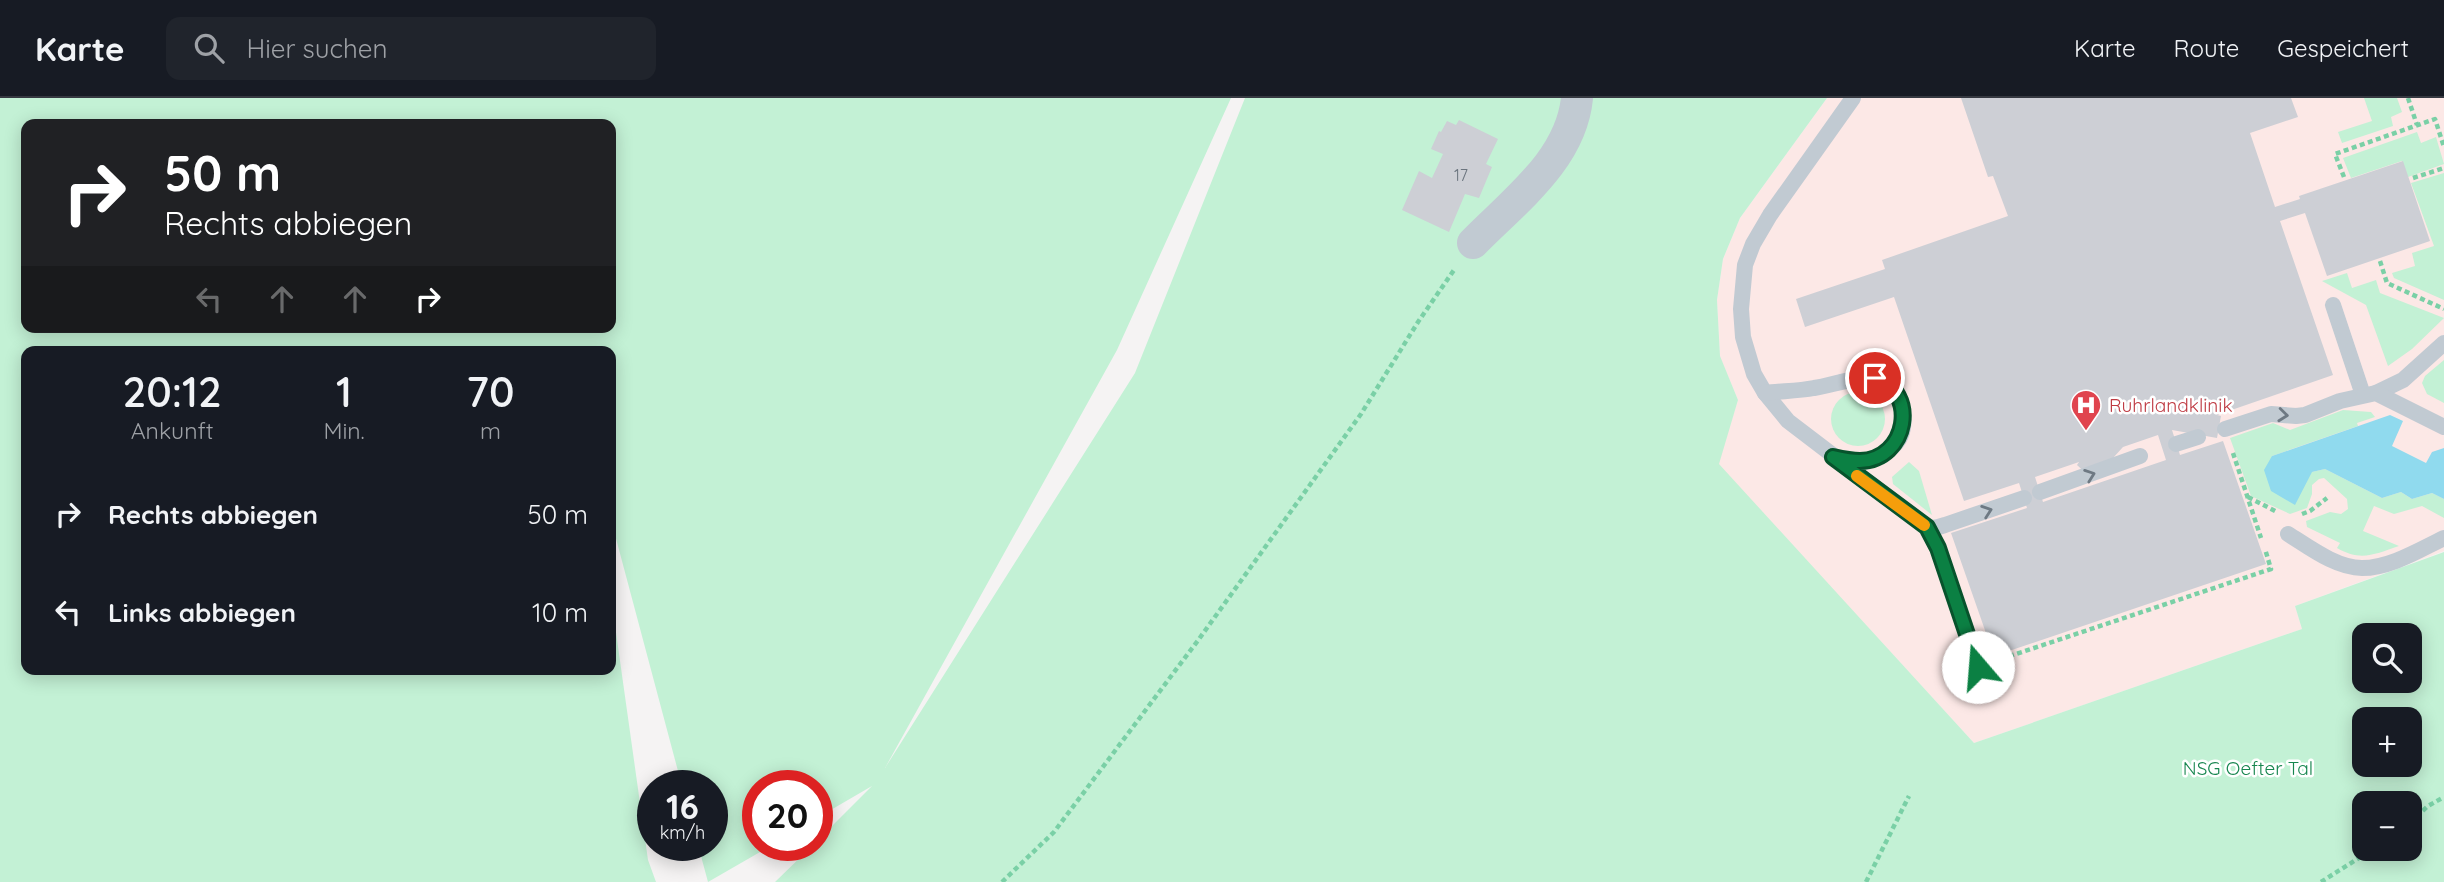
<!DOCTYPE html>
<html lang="de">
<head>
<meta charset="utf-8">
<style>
  :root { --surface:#171b24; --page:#20242c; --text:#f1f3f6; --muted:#9ea1a6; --line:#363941 }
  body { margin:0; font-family:Quicksand,sans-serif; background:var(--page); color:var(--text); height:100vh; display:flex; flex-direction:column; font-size:26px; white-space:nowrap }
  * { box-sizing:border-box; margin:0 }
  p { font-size:23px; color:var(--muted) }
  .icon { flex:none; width:38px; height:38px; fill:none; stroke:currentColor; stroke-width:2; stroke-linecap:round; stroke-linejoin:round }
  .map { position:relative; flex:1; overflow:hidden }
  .sheet { position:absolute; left:21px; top:248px; width:595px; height:329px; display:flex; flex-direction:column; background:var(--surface); border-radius:14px; box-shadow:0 4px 18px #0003 }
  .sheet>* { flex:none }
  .guide { position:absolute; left:21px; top:21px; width:595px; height:214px; border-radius:14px; box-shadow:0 4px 18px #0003; background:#202124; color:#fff; overflow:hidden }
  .buttons { position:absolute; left:2352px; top:525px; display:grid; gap:14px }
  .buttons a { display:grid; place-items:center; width:70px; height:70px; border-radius:14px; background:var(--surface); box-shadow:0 4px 18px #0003; font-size:35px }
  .speed { position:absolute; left:637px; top:672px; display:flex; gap:14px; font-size:35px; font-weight:700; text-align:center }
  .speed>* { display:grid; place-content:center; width:91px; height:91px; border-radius:50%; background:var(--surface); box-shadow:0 4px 18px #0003; line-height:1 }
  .speed small { font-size:18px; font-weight:400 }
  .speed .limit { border:10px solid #d22; background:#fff; color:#111 }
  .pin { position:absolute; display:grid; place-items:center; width:60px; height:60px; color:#fff; margin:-30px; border:4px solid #fff; border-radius:50%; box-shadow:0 2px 7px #0007 }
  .me { position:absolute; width:77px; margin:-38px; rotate:342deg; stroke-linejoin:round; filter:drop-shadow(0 0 5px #0008) }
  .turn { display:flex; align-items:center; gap:24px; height:147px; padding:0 28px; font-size:32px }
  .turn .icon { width:91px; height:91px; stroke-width:2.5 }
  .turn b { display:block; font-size:49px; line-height:60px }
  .lanes { display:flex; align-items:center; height:66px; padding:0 28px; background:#0003; justify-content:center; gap:35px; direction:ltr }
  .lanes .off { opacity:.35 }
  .eta { display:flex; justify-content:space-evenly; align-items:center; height:119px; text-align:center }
  .eta b { font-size:42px; font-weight:600; line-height:49px }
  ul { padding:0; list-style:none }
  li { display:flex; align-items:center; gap:21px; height:98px; padding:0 28px }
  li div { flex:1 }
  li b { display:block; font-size:26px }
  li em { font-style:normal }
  header { display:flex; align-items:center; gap:42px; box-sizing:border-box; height:98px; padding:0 35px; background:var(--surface); border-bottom:2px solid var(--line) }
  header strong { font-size:33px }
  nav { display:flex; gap:38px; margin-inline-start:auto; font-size:24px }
  .search { width:490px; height:63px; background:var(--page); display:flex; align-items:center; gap:18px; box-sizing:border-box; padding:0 24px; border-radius:14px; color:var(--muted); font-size:26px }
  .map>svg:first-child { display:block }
</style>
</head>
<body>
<header>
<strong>Karte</strong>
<div class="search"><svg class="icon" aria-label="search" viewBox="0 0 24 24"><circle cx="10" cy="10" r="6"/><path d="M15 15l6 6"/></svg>Hier suchen</div>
<nav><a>Karte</a><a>Route</a><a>Gespeichert</a></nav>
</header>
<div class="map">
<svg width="2444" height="784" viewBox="0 0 2444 784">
  <rect width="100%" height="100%" fill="#f5f3f3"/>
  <path fill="#fce8e6" d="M1827 0H2444V453L2295 508 2302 531 1974 645 1718 366 1738 302 1720 259 1717 202 1723 161 1740 120Z"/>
  <g fill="#c3f1d5" fill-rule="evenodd">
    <path d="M0 0H1231L1117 252 885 670 1135 275 1245 0H1827L1740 120 1723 161 1717 202 1720 258 1738 302 1719 366 1974 645 2302 531 2295 508 2444 454V784H775L813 747H817V743L872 688 817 720V688H758V747H772L708 784 698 747H712V688H682L614 433 612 506 648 762 656 784H0ZM26 26H611V229H26ZM26 254H611V572H26ZM2364 537H2410V583H2364ZM2364 621H2410V667H2364ZM2364 705H2410V751H2364Z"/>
    <path d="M2364 0H2397L2402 14 2391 19 2393 28 2342 45 2338 34 2372 23Z"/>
    <path d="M2417 34 2421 45 2436 39 2444 66 2408 79 2402 63 2351 80 2343 60Z"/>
    <path d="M2444 75V202L2394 180 2392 175 2415 168 2412 155 2434 148 2411 85Z"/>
    <path d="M2347 175 2352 190 2376 182 2380 195 2444 220 2412 251 2388 268 2366 207 2322 183Z"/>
    <path d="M2444 262V305L2427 296 2422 285 2425 278Z"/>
    <circle cx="1858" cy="321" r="27"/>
    <path d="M2343 312 2371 314 2375 319 2357 325 2358 328 2272 358 2312 374 2325 371 2382 400 2401 394 2412 401 2432 395 2444 401V420L2422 408 2394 416 2374 408 2363 433 2399 448C2375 456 2361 464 2337 450L2340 445 2307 429 2306 423 2330 414 2341 416 2348 411 2347 401 2324 380 2319 381 2312 387V396L2307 410 2290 416 2251 398 2230 340 2273 325 2290 332Z"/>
    <path d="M1909 364 1919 373 1932 417 1893 386 1892 379Z"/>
  </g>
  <path fill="#90daee" d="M2390 317 2403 323 2392 348 2426 365 2432 354 2444 350V401L2432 395 2412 401 2401 394 2382 400 2325 371 2312 374 2295 407 2271 393 2264 372 2272 358Z"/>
  <g fill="#cdcfd5" fill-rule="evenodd">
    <path d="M1961 0H2291L2298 19 2250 35 2275 109 2300 101 2299 98 2403 63 2430 143 2327 178 2305 115 2280 123 2333 277 2217 317 2221 318 2217 340 2172 332 2180 357 2223 343 2266 466 1994 558 1951 435 2027 410 2019 385 1964 403 1894 199 1805 229 1796 201 1885 171 1882 162 2008 118 1993 78 1988 79ZM2158 337 2166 362 2043 404 2035 379 2079 364 2077 367 2093 382 2123 349Z"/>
    <path d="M1459 22 1498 41 1486 66 1492 69 1479 100 1465 96 1449 134 1402 112 1419 73 1432 80 1443 56 1431 51 1439 33 1441 34 1447 23 1456 27Z"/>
  </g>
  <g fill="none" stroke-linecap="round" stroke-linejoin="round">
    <g stroke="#7ad0a6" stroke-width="4.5" stroke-dasharray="5 3.5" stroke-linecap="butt">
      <path d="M2408 0 2417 27"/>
      <path d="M2344 79 2335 56 2435 21 2444 49"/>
      <path d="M2413 80 2444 70"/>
      <path d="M2380 163 2387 185 2444 211"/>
      <path d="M2233 355 2261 440"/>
      <path d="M2248 399 2277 414"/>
      <path d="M2302 416 2310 413 2327 400"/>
      <path d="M2001 561 2271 471 2265 451"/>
      <path d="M2410 724 2428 708 2444 699"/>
      <path d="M1002 784 1054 734 1199 541 1361 316 1418 224 1454 172"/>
      <path d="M1866 784 1909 698"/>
      <path d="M2321 784 2373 751"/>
    </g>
    <g stroke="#c1cad2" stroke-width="16">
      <path d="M1853 0 1770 117 1753 146 1745 167 1741 211 1743 239 1754 276 1765 295 1788 323 1927 429 1935 430 1945 427 2024 400"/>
      <path d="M2333 207 2363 297"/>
      <path d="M1765 295C1781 293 1798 293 1814 290 1834 287 1857 277 1878 281 1900 285 1910 323 1899 341 1892 353 1876 361 1863 363 1854 364 1844 361 1836 360"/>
      <path d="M2376 295 2403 282 2444 245"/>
      <path d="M2225 331 2271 316 2296 318 2305 317 2340 303 2376 295 2444 329"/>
      <path d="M2176 346 2198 339"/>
      <path d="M2040 394 2140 358"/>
      <path d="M1927 429 1938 451 1978 569"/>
      <path d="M2288 436C2309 449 2336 470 2362 470 2390 470 2419 452 2444 440"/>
    </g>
    <path stroke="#c1cad2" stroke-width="32" d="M1473 145C1514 103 1571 62 1577 0"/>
  </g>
  <defs><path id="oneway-chevron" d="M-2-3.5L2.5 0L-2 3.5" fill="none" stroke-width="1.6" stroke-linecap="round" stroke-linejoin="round" transform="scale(1.75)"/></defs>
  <g stroke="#6e7983">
    <use href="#oneway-chevron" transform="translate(2283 317) rotate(6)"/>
    <use href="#oneway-chevron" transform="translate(2090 377) rotate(-20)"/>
    <use href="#oneway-chevron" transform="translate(1987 413) rotate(-19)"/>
  </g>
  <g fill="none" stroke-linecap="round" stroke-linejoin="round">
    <g stroke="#07532c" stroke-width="18">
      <path id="route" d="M1875 280C1919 293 1908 362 1860 363 1852 363 1842 361 1833 359L1927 429 1938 450 1978 569"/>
    </g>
    <use href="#route" stroke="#0b8043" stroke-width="12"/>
    <path stroke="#f59e0b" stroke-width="12" d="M1857 378 1924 427"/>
  </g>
  <defs>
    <g id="hospital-pin" transform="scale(1.575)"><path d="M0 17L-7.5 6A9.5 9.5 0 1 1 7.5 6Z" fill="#e0444e" stroke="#fff"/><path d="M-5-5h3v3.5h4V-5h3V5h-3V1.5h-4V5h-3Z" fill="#fff"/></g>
  </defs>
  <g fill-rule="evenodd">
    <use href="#hospital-pin" x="2086" y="307"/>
  </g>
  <g text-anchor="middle" stroke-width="5" stroke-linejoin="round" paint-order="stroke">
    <g font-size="16" fill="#6b747e">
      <text x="1461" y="83">17</text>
    </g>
    <g font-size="19" fill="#be3a42" stroke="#fff" text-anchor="start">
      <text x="2109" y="314">Ruhrlandklinik</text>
    </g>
    <g font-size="19" fill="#17864f" stroke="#fff">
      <text x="2248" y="677">NSG Oefter Tal</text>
    </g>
  </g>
</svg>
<div class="buttons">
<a><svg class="icon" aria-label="search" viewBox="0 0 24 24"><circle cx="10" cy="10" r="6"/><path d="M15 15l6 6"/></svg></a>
<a>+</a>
<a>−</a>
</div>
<div class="speed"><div>16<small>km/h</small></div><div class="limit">20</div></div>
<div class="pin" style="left:1875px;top:280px;background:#d93025"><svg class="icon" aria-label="arrive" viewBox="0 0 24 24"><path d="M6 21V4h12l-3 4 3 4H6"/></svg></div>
<svg class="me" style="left:1978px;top:569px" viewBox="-20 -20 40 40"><circle r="19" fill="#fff"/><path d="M0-13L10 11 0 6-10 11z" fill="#0b8043"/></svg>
<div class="guide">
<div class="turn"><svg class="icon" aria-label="right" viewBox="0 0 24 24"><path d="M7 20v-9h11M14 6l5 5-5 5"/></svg><div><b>50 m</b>Rechts abbiegen</div></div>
<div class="lanes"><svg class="icon off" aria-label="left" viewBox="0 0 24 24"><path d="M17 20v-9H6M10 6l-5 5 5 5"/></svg><svg class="icon off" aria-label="ahead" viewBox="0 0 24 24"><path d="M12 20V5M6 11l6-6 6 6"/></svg><svg class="icon off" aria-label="ahead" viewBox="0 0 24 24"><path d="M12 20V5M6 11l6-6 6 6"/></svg><svg class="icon" aria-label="right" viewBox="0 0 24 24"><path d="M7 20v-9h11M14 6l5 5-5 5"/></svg></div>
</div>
<section class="sheet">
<div class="eta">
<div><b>20:12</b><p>Ankunft</p></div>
<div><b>1</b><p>Min.</p></div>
<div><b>70</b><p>m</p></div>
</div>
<ul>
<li><svg class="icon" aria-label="right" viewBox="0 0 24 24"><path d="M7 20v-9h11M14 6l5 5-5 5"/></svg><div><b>Rechts abbiegen</b></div><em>50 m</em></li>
<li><svg class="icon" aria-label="left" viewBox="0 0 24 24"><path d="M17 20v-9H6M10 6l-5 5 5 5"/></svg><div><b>Links abbiegen</b></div><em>10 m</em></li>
</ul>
</section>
</div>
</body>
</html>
